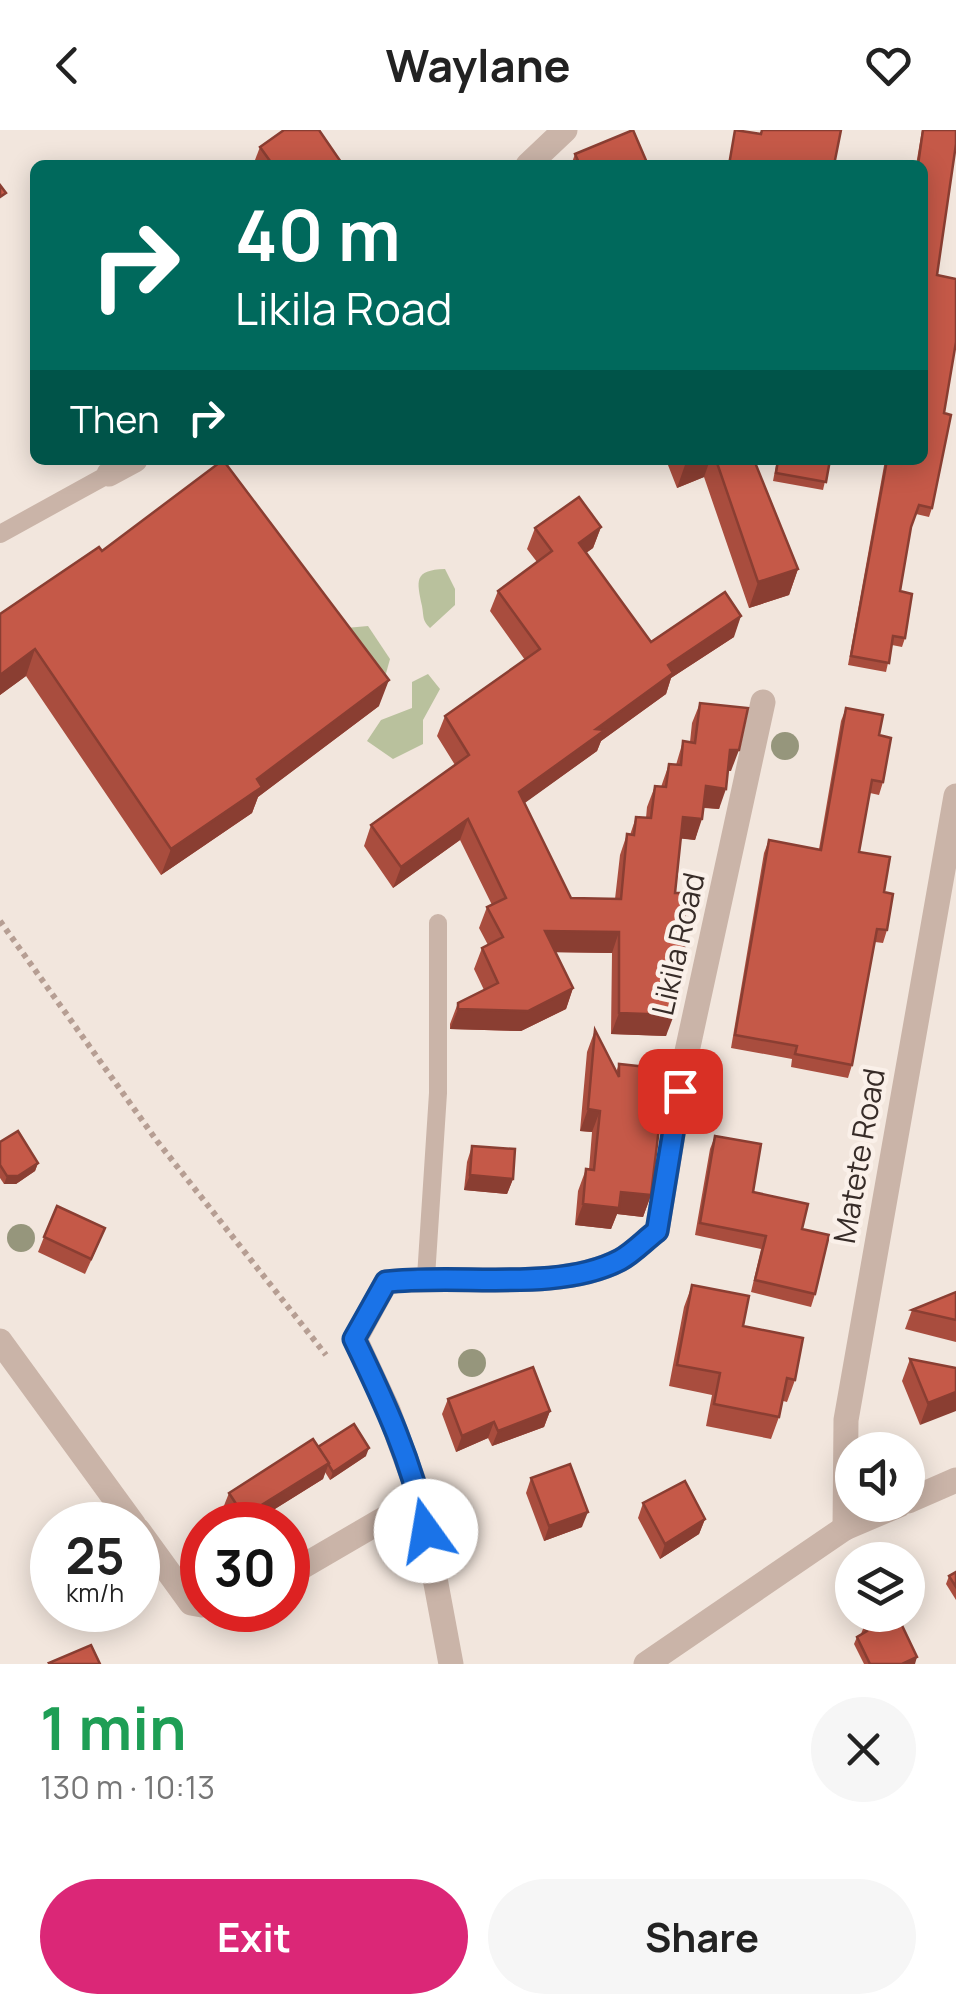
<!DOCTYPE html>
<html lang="en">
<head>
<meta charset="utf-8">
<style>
  :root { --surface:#fff; --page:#f6f6f6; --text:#222; --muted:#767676; --accent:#db2777 }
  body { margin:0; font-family:Manrope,sans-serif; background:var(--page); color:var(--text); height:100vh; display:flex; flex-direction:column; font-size:38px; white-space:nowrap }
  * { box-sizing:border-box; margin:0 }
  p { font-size:32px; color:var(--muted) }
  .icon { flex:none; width:55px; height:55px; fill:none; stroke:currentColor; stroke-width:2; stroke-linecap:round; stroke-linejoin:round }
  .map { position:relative; height:1534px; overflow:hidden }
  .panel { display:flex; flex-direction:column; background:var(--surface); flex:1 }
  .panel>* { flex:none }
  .guide { position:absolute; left:30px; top:30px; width:898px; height:305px; border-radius:15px; box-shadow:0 5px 25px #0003; background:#00695c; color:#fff; overflow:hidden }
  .tools { position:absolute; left:835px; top:1302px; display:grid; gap:20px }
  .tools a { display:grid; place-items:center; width:90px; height:90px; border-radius:50%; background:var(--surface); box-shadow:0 5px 25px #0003; font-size:50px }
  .speed { position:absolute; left:30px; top:1372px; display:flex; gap:20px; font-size:50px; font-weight:700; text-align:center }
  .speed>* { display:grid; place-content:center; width:130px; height:130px; border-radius:50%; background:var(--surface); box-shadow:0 5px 25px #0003; line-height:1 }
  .speed small { font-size:25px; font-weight:400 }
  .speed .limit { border:15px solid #d22; background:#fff; color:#111 }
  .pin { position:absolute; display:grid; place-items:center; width:85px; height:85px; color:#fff; margin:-42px; border-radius:20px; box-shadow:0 5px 15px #0006 }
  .me { position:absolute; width:110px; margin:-55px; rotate:347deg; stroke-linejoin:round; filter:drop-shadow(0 0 8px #0008) }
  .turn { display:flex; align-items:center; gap:35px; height:210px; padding:0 40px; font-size:45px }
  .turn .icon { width:130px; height:130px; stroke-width:2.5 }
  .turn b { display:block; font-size:70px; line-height:85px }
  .then { display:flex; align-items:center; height:95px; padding:0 40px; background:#0003; gap:20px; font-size:38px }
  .round { display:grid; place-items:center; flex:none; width:105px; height:105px; border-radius:52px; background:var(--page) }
  .overview { display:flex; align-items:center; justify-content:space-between; height:170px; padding:0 40px }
  h1 { font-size:60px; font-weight:700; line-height:75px; color:#1e9e55 }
  .cta { display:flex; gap:20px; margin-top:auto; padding:20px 40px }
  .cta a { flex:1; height:115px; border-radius:60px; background:var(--accent); color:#fff; font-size:40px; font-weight:700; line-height:115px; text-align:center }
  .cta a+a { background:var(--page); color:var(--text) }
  header { display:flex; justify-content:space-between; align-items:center; height:130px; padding:0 40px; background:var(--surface); font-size:45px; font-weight:700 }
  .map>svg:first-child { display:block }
</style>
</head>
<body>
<header><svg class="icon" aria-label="back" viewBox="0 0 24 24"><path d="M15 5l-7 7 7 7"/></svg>Waylane<svg class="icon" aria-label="heart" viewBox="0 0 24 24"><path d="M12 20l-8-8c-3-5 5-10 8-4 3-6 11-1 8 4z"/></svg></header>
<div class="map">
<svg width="956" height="1534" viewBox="0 0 956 1534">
  <rect width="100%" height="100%" fill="#f2e6dd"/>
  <g fill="#b9c19d">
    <path d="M445 439 455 459V475L430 498C422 490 424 487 422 476 417 451 413 440 445 439Z"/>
    <path d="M368 496 390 529 385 547 346 498Z"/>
    <path d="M428 544 440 559 423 590V614L393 629 367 611 381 590 412 578V552Z"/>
  </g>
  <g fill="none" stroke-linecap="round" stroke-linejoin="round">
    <path stroke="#b69e93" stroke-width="6" stroke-dasharray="5 5" stroke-linecap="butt" d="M0 791 157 1011 326 1225"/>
    <g stroke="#cab4a8" stroke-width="18">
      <path d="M0 404 109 344"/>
      <path d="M426 1147 438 963V793"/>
    </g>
    <g stroke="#cab4a8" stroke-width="25">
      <path d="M528 35 565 0"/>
      <path d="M109 344 135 330"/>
      <path d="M0 1211 134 1395"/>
      <path d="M908 1371 956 1350"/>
      <path d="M845 1398 846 1290 956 666"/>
      <path d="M138 1400 191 1473 202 1475"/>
      <path d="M288 1445 420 1368"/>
      <path d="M451 1534 420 1368 388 1280 355 1209 386 1152C457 1143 557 1163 620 1130 633 1123 645 1110 657 1101L686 926 763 572"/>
      <path d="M646 1534 845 1398 899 1375"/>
    </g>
  </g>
  <g fill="#96967c">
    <circle cx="785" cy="616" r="14"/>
    <circle cx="21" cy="1108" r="14"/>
    <circle cx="472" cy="1233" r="14"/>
  </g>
  <g fill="#a94d3e">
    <path d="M922 0H956L937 145 944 283 932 378 929 387 916 384 911 397 900 461 905 508 902 517 892 515 886 542 848 535 885 330H922V35H916Z"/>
    <path d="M260 17 343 35H253Z"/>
    <path d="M575 24 648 35H571Z"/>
    <path d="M666 330H754L798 439 789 465 749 478 704 347 677 358Z"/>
    <path d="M777 330H830L823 360 773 351Z"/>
    <path d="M601 397 593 418 586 423 651 512 734 507 671 548 666 564 601 611 597 621 524 673 571 768 615 769 620 725 627 704 630 705 636 687 646 688 647 677 655 656 661 657 669 634 676 635 683 611 690 612 692 593 700 573 731 641H728L719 679 704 678 695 710 681 708 675 763 684 836 677 857H675L666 906 611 904 612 823 555 822 573 858 566 879 521 901 450 899V894L458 873 484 860 474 839 482 818 488 815 479 798 487 777 492 775 460 710 393 758 364 716 371 695 455 635 437 606 445 586 525 530 490 481 498 461 537 432 527 419 535 398Z"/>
    <path d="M102 421 379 576 258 667 252 683 161 745 26 546 0 565V484Z"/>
    <path d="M846 578 879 605 883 652 879 665 870 663 859 722 884 762 887 800 883 813 875 812 852 935 848 948 791 937 792 929 731 918 764 723 769 710 819 719 841 591Z"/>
    <path d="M595 900 616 942 619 934 651 1065 643 1087 617 1084 611 1099 575 1095 578 1061 586 1039 589 1040 592 1002 580 1001 587 922Z"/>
    <path d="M715 1006 753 1062 802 1099 815 1164 811 1177 751 1162 761 1119 695 1105 710 1019Z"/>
    <path d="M0 1012 38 1033 35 1041 16 1054H4L0 1048Z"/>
    <path d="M472 1016 513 1049 507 1064 464 1060 467 1032Z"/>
    <path d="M44 1107 99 1113 85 1144 38 1122Z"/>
    <path d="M692 1155 743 1196 795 1250 787 1272 783 1271 779 1287 771 1309 706 1296 712 1265 669 1256 684 1177Z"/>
    <path d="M956 1162V1212L905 1199 912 1180Z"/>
    <path d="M910 1229 956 1238 920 1295 902 1251Z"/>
    <path d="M448 1269 550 1281 544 1297 492 1316 488 1308 456 1322 442 1284Z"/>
    <path d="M318 1317 366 1326 330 1350 325 1342 323 1349 249 1395H234L223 1378 229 1363Z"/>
    <path d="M531 1348 582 1397 544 1411 526 1363Z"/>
    <path d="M643 1373 705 1389 699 1404 660 1429 638 1388Z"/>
    <path d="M956 1442V1470L946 1454 949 1446Z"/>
    <path d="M864 1496 915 1534H864L854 1514 857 1507 861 1504Z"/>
  </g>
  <g fill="#8a3e32">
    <path d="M691 330H710L704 347 677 358 686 332Z"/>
    <path d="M601 397 593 418 572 433 579 413Z"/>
    <path d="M798 439 789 465 749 478 758 452Z"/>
    <path d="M741 486 734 507 671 548 666 564 601 611 597 621 511 683 519 662 596 599 668 535Z"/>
    <path d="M35 519 26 546 0 565V545Z"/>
    <path d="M389 550 379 576 258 667 252 683 161 745 171 719 257 649Z"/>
    <path d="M730 620H739L731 641 723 640Z"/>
    <path d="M706 656 726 659 719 679 698 677Z"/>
    <path d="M683 687 702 689 695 710 675 708Z"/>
    <path d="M468 689 460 710 393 758 401 737Z"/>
    <path d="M545 801 619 802 612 823 537 822Z"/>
    <path d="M675 836H684L677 857 668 856Z"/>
    <path d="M573 858 566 879 521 901 450 899 458 879Z"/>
    <path d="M619 883 674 885 666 906 611 904Z"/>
    <path d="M588 979 600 981 592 1002 580 1001Z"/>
    <path d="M38 1033 35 1041 16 1054H4L7 1046Z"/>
    <path d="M470 1045 513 1049 507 1064 464 1060Z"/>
    <path d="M621 1062 651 1065 643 1087 617 1084 611 1099 575 1095 583 1074Z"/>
    <path d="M956 1262V1281L920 1295 928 1273Z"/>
    <path d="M550 1281 544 1297 492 1316 498 1301Z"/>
    <path d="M494 1292 488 1308 456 1322 462 1306Z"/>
    <path d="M369 1318 366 1326 330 1350 333 1342Z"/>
    <path d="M329 1333 323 1349 249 1395H241L244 1386Z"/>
    <path d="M588 1382 582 1397 544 1411 549 1396Z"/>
    <path d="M705 1389 699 1404 660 1429 665 1414Z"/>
    <path d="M917 1527 915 1534H902Z"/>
  </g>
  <g fill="#c55948" stroke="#8a3e32" stroke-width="2.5">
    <path d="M284 0H319L343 35H264L270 31 260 17Z"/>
    <path d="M633 0 648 35H580L575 24Z"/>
    <path d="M735 0 761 4 762 0H841L834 35H729Z"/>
    <path d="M923 0H956V14L937 145 956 149V212L944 283 951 285 932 378 919 375 911 397 900 461 912 464 905 508 893 506 889 533 851 526 887 330H922V35H918Z"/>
    <path d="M0 55 6 63 0 67Z"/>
    <path d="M223 330 389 550 257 649 262 657 171 719 35 519 0 545V484L99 417 102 421Z"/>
    <path d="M716 330H754L798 439 758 452Z"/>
    <path d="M778 330H830L826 352 776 343Z"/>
    <path d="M579 367 601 397 579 413 651 512 725 462 741 486 668 535 673 543 596 599 605 600 519 662 571 768 621 769 627 704 634 705 636 687 651 688 655 656 666 657 669 634 681 635 683 611 695 613 700 573 748 578 739 620H730L726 659 706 656 702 689 683 687 675 763H685L684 836H675L674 885 619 883V802L545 801 573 858 528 881 458 879V873L498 853 482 818 503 807 487 777 506 768 468 689 401 737 371 695 469 625 445 586 540 519 498 461 552 421 535 398Z"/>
    <path d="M846 578 883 585 879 605 891 608 883 652 872 650 859 722 890 727 884 762 893 764 887 800 877 799 852 935 795 924 797 916 735 905 769 710 821 720Z"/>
    <path d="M595 900 619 947V934L666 939 651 1065 621 1062 619 1078 583 1074 586 1039 594 1040 600 981 588 979Z"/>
    <path d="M18 1001 38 1033 18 1046H7L0 1035V1012Z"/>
    <path d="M715 1006 761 1014 753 1062 808 1074 802 1099 829 1105 815 1164 755 1150 766 1106 700 1093Z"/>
    <path d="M472 1016 515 1019 513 1049 470 1045Z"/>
    <path d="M57 1076 105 1098 91 1129 44 1107Z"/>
    <path d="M692 1155 749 1166 743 1196 803 1208 795 1250 787 1248 779 1287 714 1274 720 1243 677 1235Z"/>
    <path d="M956 1162V1190L912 1180Z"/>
    <path d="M910 1229 956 1238V1262L928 1273Z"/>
    <path d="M533 1237 550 1281 498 1301 494 1292 462 1306 448 1269Z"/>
    <path d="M354 1294 369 1318 333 1342 318 1317Z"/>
    <path d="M313 1309 329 1333 244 1386 229 1363Z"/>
    <path d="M570 1334 588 1382 549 1396 531 1348Z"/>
    <path d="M685 1351 705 1389 665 1414 643 1373Z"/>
    <path d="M956 1442V1457L949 1446Z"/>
    <path d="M886 1485H897L917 1527 902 1534H870L857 1507 867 1501 864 1496Z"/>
    <path d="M91 1515 100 1534H50L49 1533Z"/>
  </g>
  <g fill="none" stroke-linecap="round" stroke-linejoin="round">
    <g stroke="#114b97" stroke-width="25">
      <path id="route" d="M426 1401C413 1333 384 1271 354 1209L386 1152C457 1143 557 1163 620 1130 633 1123 645 1110 657 1101L680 961"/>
    </g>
    <use href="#route" stroke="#1a73e8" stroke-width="18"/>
  </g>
  <g text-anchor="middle" stroke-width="9" stroke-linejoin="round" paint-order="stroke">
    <g font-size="30" fill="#372c28" stroke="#faf0e9">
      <text transform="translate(679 814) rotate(-77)" y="10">Likila Road</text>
      <text transform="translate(860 1026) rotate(-80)" y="10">Matete Road</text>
    </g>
  </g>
</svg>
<div class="tools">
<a><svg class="icon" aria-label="sound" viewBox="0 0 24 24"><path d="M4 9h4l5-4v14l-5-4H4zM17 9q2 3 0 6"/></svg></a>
<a><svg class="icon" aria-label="layers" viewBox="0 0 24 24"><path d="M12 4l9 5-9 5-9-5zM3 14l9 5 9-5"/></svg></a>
</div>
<div class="speed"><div>25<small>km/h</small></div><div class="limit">30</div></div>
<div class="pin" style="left:680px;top:961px;background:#d93025"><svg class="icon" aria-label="arrive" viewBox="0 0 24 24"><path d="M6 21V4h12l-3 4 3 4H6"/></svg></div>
<svg class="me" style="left:426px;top:1401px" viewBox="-20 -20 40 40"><circle r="19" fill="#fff"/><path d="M0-13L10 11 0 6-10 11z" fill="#1a73e8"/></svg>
<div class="guide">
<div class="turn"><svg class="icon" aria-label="right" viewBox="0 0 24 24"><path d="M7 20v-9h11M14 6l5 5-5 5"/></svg><div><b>40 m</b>Likila Road</div></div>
<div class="then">Then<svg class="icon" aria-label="right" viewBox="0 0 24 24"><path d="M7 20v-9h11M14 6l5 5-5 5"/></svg></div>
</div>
</div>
<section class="panel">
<div class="overview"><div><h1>1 min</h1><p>130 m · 10:13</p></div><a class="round"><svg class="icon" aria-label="close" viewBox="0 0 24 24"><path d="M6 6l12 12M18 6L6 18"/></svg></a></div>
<div class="cta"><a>Exit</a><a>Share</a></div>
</section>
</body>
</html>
